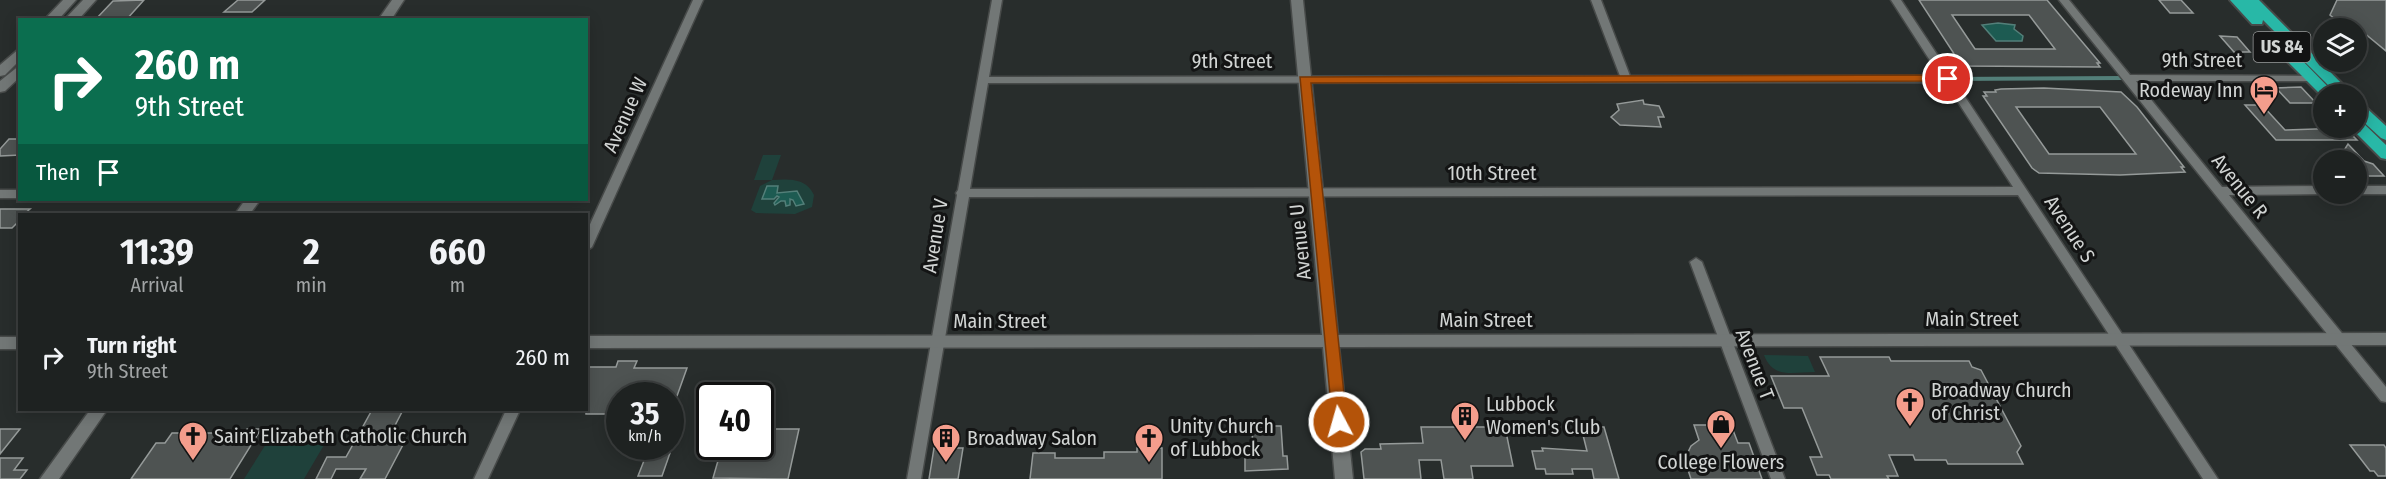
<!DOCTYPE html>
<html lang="en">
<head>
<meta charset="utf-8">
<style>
  :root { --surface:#1e2221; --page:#2b2f2e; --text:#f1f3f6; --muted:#a1a4a5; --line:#3c3f3f }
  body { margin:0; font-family:"Fira Sans Condensed",sans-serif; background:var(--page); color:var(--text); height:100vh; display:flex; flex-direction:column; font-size:22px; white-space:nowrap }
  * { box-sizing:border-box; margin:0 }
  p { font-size:20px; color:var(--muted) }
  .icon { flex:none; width:33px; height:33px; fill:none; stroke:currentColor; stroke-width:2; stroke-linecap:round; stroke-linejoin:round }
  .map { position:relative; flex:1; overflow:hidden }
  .panel { position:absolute; left:18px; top:213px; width:570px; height:198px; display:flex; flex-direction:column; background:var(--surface); border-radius:0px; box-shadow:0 3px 15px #0003,0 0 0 2px var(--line) }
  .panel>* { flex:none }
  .banner { position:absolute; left:18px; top:18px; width:570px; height:183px; border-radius:0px; box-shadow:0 3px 15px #0003,0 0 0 2px var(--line); background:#0b6e4f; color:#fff; overflow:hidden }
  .tools { position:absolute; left:2313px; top:18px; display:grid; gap:12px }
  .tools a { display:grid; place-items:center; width:54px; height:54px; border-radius:50%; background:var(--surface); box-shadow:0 3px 15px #0003,0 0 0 2px var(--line); font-size:30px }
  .speed { position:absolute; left:606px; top:382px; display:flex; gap:12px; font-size:30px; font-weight:700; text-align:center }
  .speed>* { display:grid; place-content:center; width:78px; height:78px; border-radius:50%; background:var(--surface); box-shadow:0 3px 15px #0003,0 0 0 2px var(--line); line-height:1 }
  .speed small { font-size:15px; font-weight:400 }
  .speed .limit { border:3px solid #111; border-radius:9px; background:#fff; color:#111 }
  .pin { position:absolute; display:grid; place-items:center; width:51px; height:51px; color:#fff; margin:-26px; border:3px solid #fff; border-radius:50%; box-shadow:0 2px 6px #0007 }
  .me { position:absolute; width:66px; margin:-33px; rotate:354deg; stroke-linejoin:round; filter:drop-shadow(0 0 4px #0008) }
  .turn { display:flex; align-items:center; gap:21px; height:126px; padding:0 18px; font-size:27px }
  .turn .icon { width:78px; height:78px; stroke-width:2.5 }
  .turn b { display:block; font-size:42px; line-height:51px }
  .then { display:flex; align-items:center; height:57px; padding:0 18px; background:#0003; gap:12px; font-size:22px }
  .eta { display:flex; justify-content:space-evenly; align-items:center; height:102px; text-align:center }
  .eta b { font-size:36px; font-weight:700; line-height:42px }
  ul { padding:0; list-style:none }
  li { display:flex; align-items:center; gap:18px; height:84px; padding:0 18px }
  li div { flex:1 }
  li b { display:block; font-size:22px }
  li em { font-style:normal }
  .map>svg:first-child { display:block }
</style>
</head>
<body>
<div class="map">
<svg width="2386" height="479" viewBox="0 0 2386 479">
  <rect width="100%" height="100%" fill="#282d2c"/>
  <g fill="#1f413b">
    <path d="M763 155H781L772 180C789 179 806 178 814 195L812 207 795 214 756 213 751 210 760 186 772 180H754Z"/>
    <path d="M1764 355 1808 356 1815 372C1792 372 1773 379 1764 355Z"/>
    <path d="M266 444 324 445 304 479H244Z"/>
  </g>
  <g fill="#1d5b52" stroke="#537f79" stroke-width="1.5">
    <path d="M1998 23 2015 25 2014 29 2023 36 2022 41H1996L1982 25Z"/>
    <path d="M767 186H778L777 193 797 191 804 204 796 206 793 200 790 199V205L786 206 785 201H781L775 205 774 203 779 197 777 196 774 199H762Z"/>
  </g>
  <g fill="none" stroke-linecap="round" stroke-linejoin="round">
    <path stroke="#537f79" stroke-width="4" d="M1949 79 2124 78"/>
  </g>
  <g fill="#4e5352" stroke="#959a99" stroke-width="1.5" fill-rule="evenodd">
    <path d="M144 0 126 20H95L113 1Z"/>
    <path d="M238 0H265L252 12H224Z"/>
    <path d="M1919 0H2047L2100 63H2097L2100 67 1966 66 1960 63ZM1952 15H2029L2055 49H1975Z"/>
    <path d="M2159 0H2181L2193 13H2170Z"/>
    <path d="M2337 0H2386V51L2358 28H2346L2330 15Z"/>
    <path d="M2220 36 2237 37 2250 52H2234Z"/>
    <path d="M2301 87 2316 103H2290L2276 88Z"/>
    <path d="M2044 88 2121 92 2137 107 2184 167H2181L2185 172 2120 175 2039 173 2032 168 1983 96H1987L1984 92H1996L1995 90 2001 89ZM2016 107H2100L2136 154H2049Z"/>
    <path d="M1643 100 1644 104 1659 106 1664 117H1658L1661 127 1620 125 1611 117 1619 110 1617 104Z"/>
    <path d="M2245 105H2262L2285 130 2345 128 2357 140H2276Z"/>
    <path d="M9 139H20V155L0 156V149Z"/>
    <path d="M2348 144 2364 161 2373 164 2384 176H2356V160H2338Z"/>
    <path d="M0 209H30L24 214H20V220L12 228H0Z"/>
    <path d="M1820 357H1889L1891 361H1969L1972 367 1981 370 2021 446 2017 452 2023 464H1948L1946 460H1915L1913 455H1889L1898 476H1887L1889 479H1831L1829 475H1817L1810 457H1822L1802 408H1784L1771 376H1829Z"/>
    <path d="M618 361H637L634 368H687L677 396H620V414H586V367H616Z"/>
    <path d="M372 410H403L388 439H406L385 479H360L366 469H336L331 479H316L327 457H346Z"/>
    <path d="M1694 425H1731L1738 443H1749L1762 479H1691L1682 452H1688L1691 446 1699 440Z"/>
    <path d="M1252 426H1281L1283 456H1287L1288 469 1245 471V456H1253Z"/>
    <path d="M1421 427H1505L1513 466H1471L1473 479H1444L1441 460H1419L1421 479H1364L1361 452 1365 449H1381L1380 444 1423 443Z"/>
    <path d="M1581 427H1604L1619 479H1594L1592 469H1572L1573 474H1546L1545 469H1536L1532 451H1543L1542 448 1587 451Z"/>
    <path d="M0 429H20L0 454Z"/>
    <path d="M247 429H261L230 479H131L156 443H165L172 433H244Z"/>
    <path d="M760 429H799L788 479 713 478 722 447H760Z"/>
    <path d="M2350 445H2384L2386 448V476H2378L2374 471H2370Z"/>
    <path d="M934 448H963L958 479H929Z"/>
    <path d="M1137 448H1162V479H1030L1033 453H1055V458H1104V452H1137Z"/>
    <path d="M647 453H670L662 476H638Z"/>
    <path d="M0 458H23L14 470H27L20 479H0Z"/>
  </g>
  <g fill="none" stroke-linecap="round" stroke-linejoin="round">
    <g stroke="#474a49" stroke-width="3">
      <g id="minor">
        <path d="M693 0H703L592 247 586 251V233Z"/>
        <path d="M992 0H1002L989 77 1620 76 1591 0H1601L1630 76H1940L1891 0H1901L2218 479H2203L2018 195 969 197 921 479H907L957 195 956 193 958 190ZM1945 82 2013 187 970 189 988 83Z"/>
        <path d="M2059 0H2069L2130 75 2316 76 2317 78 2316 80 2312 81H2136L2222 187 2324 186V194H2326H2324L2229 195 2386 387V402L2381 401Z"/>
        <path d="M2356 186H2386V194H2354H2356Z"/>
        <rect x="0" y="190" width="20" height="8"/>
        <path d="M1696 258 1702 262 1785 479H1771L1690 262Z"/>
        <path d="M506 410H520L488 479H474Z"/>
      </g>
    </g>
    <g stroke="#474a49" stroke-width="3">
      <g id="tertiary">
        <path d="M392 0H404L391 20H378Z"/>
        <path d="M1291 0H1303L1338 335 2386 333V345L1339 347 1353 479H1335L1323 347 586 348V336L1322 335Z"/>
        <path d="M245 200H260L250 214H235Z"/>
        <rect x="0" y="337" width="20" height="12"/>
        <path d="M90 410H107L59 479H40Z"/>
      </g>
    </g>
    <g stroke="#474a49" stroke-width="3">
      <g id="secondary">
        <path d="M63 0H76L58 20H44Z"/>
        <path d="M83 0H96L78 20H64Z"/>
        <path d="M20 48V60L5 75 0 76V65Z"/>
        <path d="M20 65V77L5 91 0 92V81Z"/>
      </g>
    </g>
    <g stroke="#474a49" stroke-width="4">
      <g id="trunk">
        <path d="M2230 0H2259L2352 94H2337L2263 20 2262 24H2252Z"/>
        <path d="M2289 51 2294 52 2335 94H2324L2323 97 2284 58 2282 55Z"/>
        <path d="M2356 101 2361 103 2386 126V140L2381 138 2356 115Z"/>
        <path d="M2356 119 2361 121 2386 145V159L2381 158 2351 128H2356Z"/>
      </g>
    </g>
    <use href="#minor" fill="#727776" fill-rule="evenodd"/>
    <use href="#tertiary" fill="#727776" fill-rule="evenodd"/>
    <use href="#secondary" fill="#727776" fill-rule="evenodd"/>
    <use href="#trunk" fill="#28b8a7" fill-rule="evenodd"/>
  </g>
  <path fill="#b45309" stroke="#753606" stroke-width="1.5" d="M1948 75 1954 79 1952 81 1311 83 1347 422 1344 426H1333L1300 77Z"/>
  <defs>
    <g id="hotel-pin" transform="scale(1.5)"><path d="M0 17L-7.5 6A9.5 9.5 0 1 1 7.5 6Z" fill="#f49d8c" stroke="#131414"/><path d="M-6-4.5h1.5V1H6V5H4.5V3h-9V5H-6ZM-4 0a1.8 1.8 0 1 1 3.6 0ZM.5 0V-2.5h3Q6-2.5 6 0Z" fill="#111"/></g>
    <g id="church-pin" transform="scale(1.5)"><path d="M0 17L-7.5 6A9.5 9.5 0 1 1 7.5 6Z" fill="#f49d8c" stroke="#131414"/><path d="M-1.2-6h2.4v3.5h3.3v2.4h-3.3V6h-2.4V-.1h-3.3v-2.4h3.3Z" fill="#111"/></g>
    <g id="building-pin" transform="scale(1.5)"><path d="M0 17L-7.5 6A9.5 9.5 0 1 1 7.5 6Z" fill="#f49d8c" stroke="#131414"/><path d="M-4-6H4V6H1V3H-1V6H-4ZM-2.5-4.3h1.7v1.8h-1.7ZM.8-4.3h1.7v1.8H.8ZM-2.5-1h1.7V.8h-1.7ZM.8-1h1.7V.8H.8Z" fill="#111"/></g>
    <g id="shop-pin" transform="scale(1.5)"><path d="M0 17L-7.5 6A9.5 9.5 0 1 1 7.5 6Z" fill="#f49d8c" stroke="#131414"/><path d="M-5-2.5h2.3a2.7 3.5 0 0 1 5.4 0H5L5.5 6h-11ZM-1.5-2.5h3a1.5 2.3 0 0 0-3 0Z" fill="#111"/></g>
  </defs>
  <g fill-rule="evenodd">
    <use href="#hotel-pin" x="2264" y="90"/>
    <use href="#church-pin" x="1910" y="402"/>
    <use href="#building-pin" x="1465" y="416"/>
    <use href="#shop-pin" x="1721" y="424"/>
    <use href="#church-pin" x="193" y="436"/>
    <use href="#building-pin" x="946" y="438"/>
    <use href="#church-pin" x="1149" y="438"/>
  </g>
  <g text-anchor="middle" stroke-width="6" stroke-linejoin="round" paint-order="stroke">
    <rect fill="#131414" stroke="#989a9a" stroke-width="1.5" x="2253.5" y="32" width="57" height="30" rx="4.5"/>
    <g font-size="18" font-weight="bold" fill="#d1d4d3">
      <text x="2282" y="53">US 84</text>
    </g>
    <g font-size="20" fill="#d1d4d3" stroke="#131414">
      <text x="2202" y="67">9th Street</text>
      <text x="1232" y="68">9th Street</text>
      <text transform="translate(625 115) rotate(-66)" y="7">Avenue W</text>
      <text x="1492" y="180">10th Street</text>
      <text transform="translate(2240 186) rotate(51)" y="7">Avenue R</text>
      <text transform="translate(2070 229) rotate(57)" y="7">Avenue S</text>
      <text transform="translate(935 236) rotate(-81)" y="7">Avenue V</text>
      <text transform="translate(1300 242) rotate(-96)" y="7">Avenue U</text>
      <text x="1972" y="326">Main Street</text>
      <text x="1486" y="327">Main Street</text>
      <text x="1000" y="328">Main Street</text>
      <text transform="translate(1755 364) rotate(69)" y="7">Avenue T</text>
    </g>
    <g font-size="20" fill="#d1d4d3" stroke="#131414" text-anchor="start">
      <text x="2243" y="97" text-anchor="end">Rodeway Inn</text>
      <text x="1931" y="397">Broadway Church<tspan x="1931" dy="23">of Christ</tspan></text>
      <text x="1486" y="411">Lubbock<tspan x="1486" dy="23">Women's Club</tspan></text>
      <text x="1170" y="433">Unity Church<tspan x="1170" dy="23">of Lubbock</tspan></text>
      <text x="214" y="443">Saint Elizabeth Catholic Church</text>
      <text x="967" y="445">Broadway Salon</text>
      <text x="1721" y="469" text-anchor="middle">College Flowers</text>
    </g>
  </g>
</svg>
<div class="tools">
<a><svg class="icon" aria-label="layers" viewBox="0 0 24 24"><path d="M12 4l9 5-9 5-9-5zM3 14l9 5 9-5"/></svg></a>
<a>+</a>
<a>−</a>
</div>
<div class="speed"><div>35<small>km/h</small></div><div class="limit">40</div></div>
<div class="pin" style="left:1948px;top:79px;background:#d93025"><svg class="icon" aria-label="arrive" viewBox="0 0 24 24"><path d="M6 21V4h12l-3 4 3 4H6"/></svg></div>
<svg class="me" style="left:1339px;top:422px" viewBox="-20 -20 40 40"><circle r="17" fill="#b45309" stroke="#fff" stroke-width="3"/><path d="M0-11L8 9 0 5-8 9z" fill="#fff"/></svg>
<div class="banner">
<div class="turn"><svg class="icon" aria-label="right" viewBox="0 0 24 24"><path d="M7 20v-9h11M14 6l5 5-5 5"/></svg><div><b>260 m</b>9th Street</div></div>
<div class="then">Then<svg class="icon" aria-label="arrive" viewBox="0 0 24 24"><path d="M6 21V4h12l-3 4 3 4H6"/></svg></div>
</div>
<section class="panel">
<div class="eta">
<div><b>11:39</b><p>Arrival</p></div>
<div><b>2</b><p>min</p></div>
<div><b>660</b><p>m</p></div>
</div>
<ul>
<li><svg class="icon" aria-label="right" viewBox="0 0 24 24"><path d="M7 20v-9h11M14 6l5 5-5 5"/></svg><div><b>Turn right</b><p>9th Street</p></div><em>260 m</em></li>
</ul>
</section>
</div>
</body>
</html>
